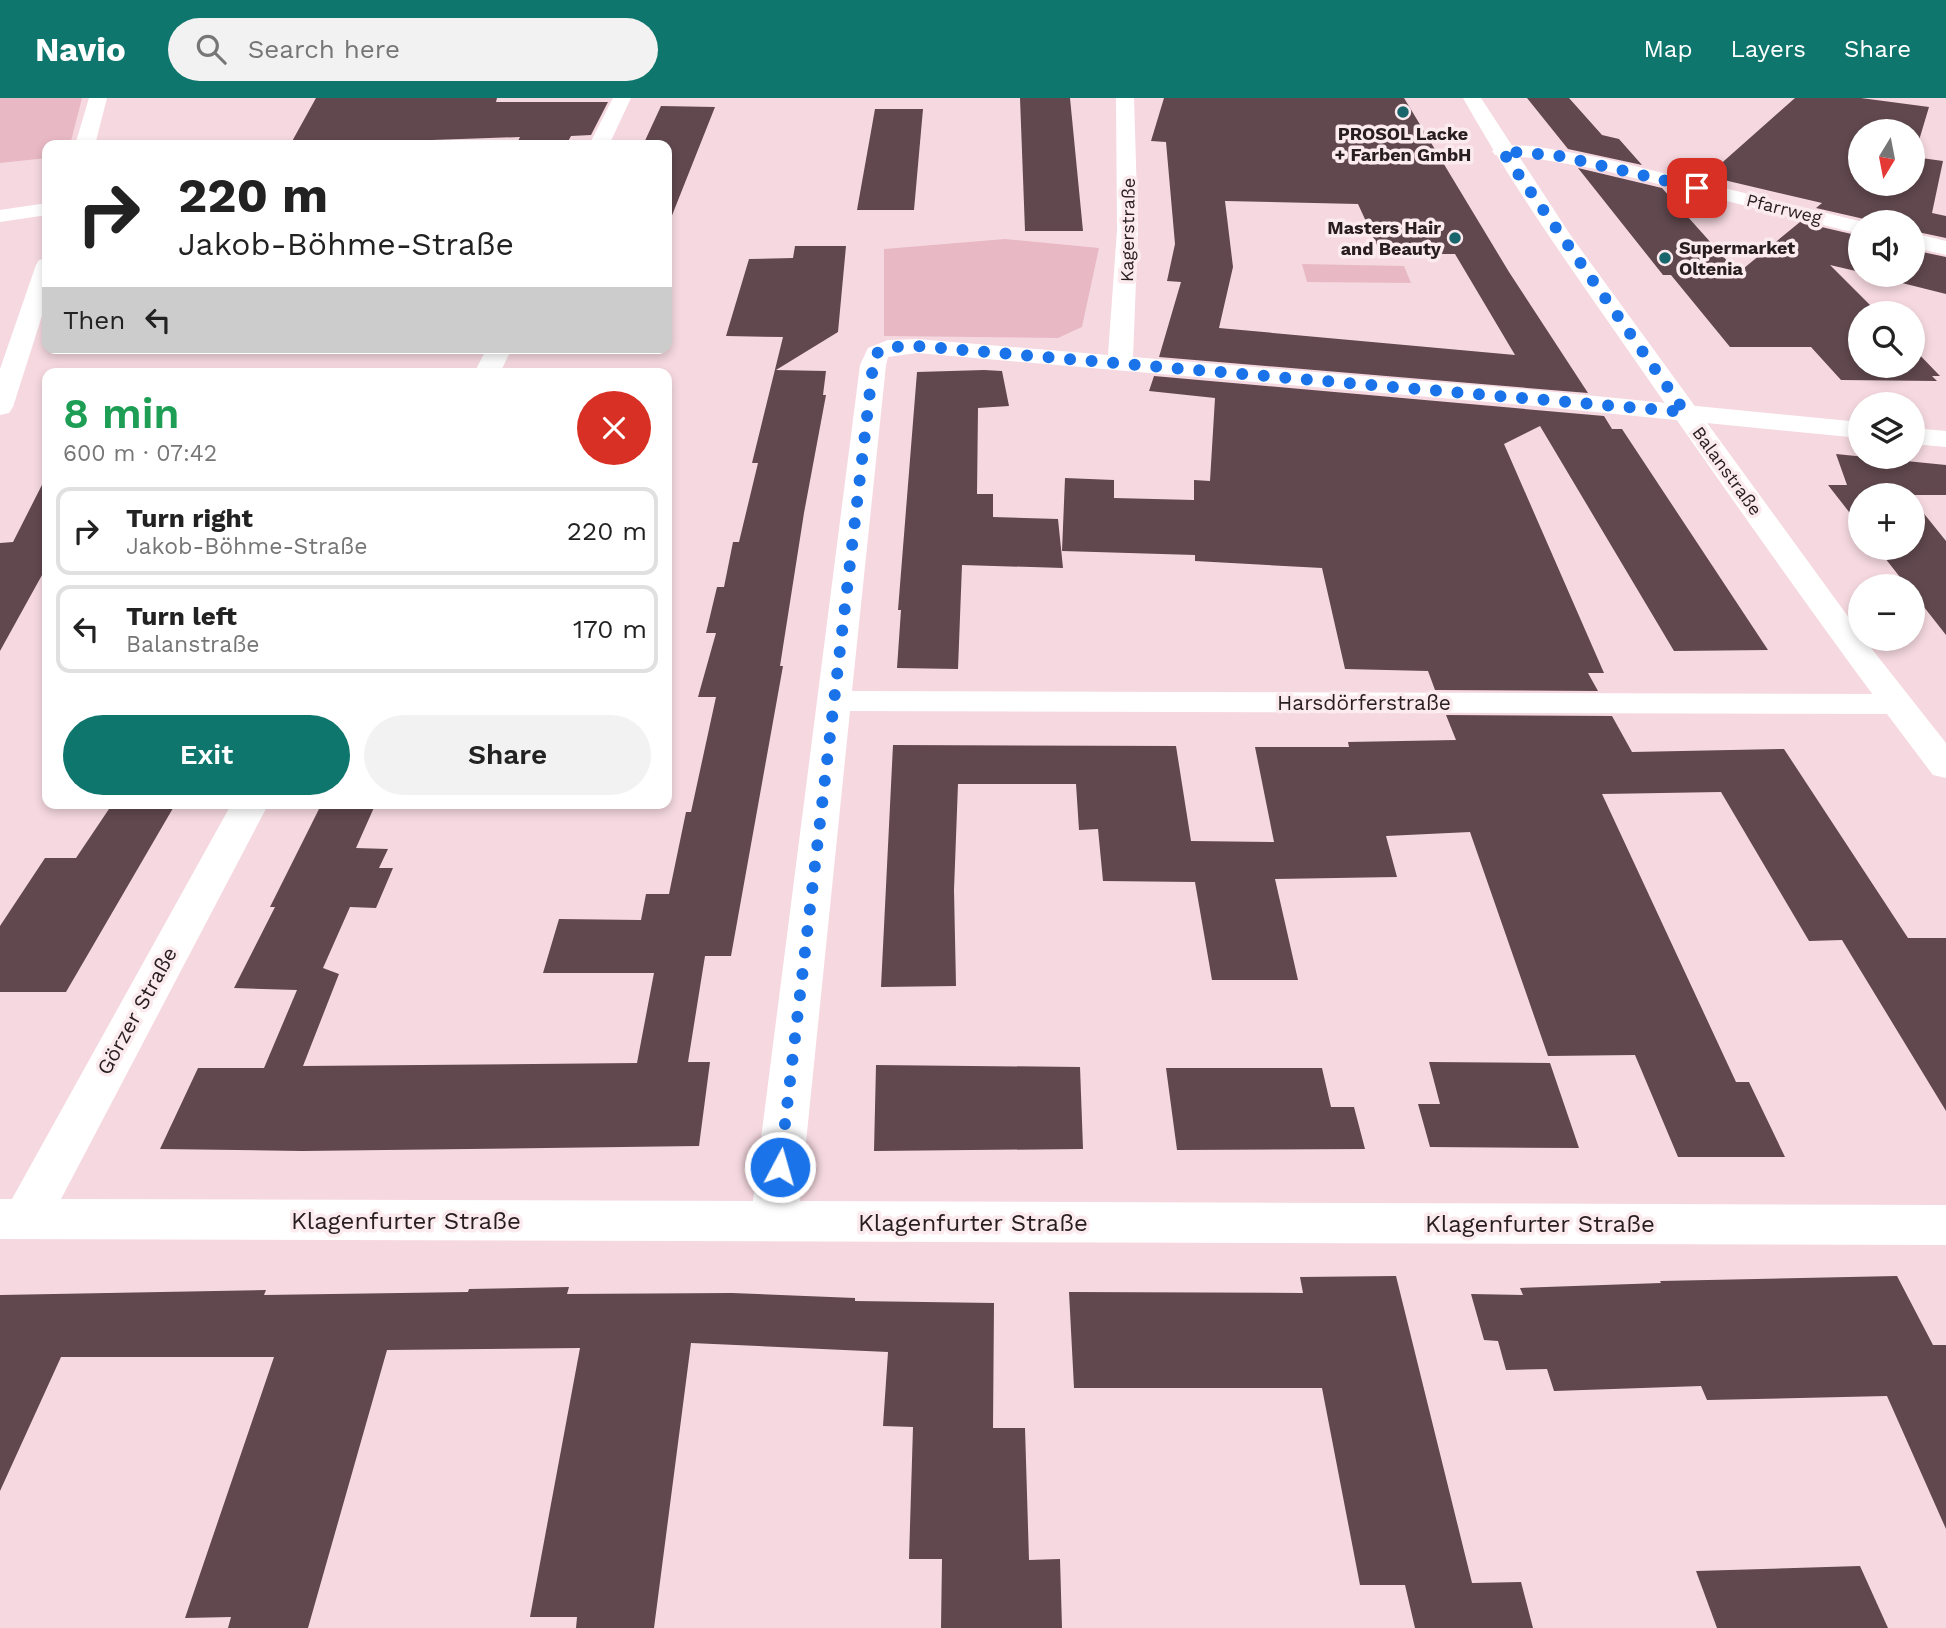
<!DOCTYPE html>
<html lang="en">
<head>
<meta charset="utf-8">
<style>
  :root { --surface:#fff; --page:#f2f2f2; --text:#222; --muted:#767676; --line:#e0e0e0; --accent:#0f766e }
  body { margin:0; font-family:"Work Sans",sans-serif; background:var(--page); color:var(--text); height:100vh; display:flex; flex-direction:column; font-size:26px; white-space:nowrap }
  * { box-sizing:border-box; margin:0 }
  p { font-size:23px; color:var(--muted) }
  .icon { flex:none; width:38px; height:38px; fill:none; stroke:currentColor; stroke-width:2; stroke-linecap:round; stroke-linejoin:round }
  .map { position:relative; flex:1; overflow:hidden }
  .drawer { position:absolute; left:42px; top:270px; width:630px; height:441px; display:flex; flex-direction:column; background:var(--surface); border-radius:14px; box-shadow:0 4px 10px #0003 }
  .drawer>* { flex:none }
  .guide { position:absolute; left:42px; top:42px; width:630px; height:214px; border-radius:14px; box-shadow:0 4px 10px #0003; background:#fff; color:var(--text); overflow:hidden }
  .needle { width:46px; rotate:190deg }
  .controls { position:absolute; left:1848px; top:21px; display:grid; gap:14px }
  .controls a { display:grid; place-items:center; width:77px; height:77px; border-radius:50%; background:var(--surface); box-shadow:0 4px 10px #0003; font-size:35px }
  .pin { position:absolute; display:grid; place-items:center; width:60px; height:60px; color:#fff; margin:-30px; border-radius:14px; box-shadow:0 4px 10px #0006 }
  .me { position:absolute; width:77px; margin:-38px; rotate:6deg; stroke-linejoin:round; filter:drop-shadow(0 0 5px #0008) }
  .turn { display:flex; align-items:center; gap:24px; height:147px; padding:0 21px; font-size:32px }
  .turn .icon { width:91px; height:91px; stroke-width:2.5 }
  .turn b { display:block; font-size:49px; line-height:60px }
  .then { display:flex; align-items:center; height:66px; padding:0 21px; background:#0003; gap:14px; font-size:26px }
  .round { display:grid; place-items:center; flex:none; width:74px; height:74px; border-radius:37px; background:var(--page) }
  .summary { display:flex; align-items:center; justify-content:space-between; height:119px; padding:0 21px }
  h1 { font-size:42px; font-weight:600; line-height:52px; color:#1e9e55 }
  .cta { display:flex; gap:14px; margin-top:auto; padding:14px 21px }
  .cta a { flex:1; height:80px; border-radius:42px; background:var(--accent); color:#fff; font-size:28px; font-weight:600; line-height:80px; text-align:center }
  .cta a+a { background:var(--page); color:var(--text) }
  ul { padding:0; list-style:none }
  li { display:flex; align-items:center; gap:21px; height:88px; margin:0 14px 10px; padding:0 7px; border:4px solid var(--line); border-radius:14px }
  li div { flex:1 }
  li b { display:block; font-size:26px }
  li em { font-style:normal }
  header { display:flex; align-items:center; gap:42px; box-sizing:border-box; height:98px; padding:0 35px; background:var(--accent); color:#fff }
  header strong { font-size:33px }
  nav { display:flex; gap:38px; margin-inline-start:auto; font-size:24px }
  .search { width:490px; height:63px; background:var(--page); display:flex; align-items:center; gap:18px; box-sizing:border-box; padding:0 24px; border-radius:38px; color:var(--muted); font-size:26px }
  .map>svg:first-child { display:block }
</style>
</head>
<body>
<header>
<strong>Navio</strong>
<div class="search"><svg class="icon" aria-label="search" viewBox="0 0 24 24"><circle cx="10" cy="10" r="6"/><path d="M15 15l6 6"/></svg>Search here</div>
<nav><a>Map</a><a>Layers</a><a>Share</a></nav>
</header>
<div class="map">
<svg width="1946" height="1530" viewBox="0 0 1946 1530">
  <rect width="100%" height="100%" fill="#f6d9e0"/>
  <g fill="#e8b9c5">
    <path d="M0 0H82L70 47H47V60L0 65Z"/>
    <path d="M1005 141 1099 150 1082 229 1058 240 884 238V151Z"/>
    <path d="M1302 166 1404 168 1411 185 1307 184Z"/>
  </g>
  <g fill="#60484e" fill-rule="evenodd">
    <path d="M316 0H497L496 4H608L591 37 571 38 566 47H516L520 39 290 47Z"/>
    <path d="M1020 0H1070L1083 133H1025Z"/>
    <path d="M1164 0H1404L1509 174 1588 295 1159 259 1181 184 1167 183 1175 146 1166 44 1151 43ZM1225 103 1358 106 1381 156H1455L1515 257 1219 230 1233 169Z"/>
    <path d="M1527 0H1569L1602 37 1619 41 1642 67 1568 51Z"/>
    <path d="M1795 0H1861L1929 9 1914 59 1943 63 1932 115 1946 118V140L1913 133V124H1866L1864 121 1816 110 1822 105 1707 78ZM1860 33H1913V86H1860Z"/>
    <path d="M661 8 715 9 669 125H667V47H643Z"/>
    <path d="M875 11H923L914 112H857Z"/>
    <path d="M1578 70 1662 90 1738 175 1800 124 1860 138V174L1830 167 1878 215H1860V268H1913V250L1940 278H1932L1937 283 1841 282 1811 249H1730L1671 177H1663Z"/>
    <path d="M795 148H846L838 234 776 272 826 273 823 297H826L804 415 780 568H783L731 858H705L688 964H710L699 1048 302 1053 160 1051 198 970H264L297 892 234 890 275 809H270L322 705H376L356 750 388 751 379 770H393L376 810 350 809 323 870 339 876 303 968 637 965 654 875H543L559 821 641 822 646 796H669L686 714H691L716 599H698L716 535H706L717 489H724L733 444H739L758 365H752L783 239 726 238 749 161 793 160Z"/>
    <path d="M1913 152 1946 159V196L1870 177H1913Z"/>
    <path d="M984 272 1002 273 1009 308 978 310 977 396H993V419L1058 421 1063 470 962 467 958 571 897 570 901 512H898L917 274Z"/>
    <path d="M1154 278 1604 318 1612 331H1622L1768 552 1674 553 1540 328 1504 346 1604 575H1588L1598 593 1435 592 1428 573 1345 571 1322 470 1195 463V457L1062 453 1065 380 1114 382V400L1194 402V382L1210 383 1215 300 1149 293Z"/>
    <path d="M1836 356 1946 367V397H1860V428L1828 387H1847Z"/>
    <path d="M47 377V468L0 553V445L13 444Z"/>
    <path d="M1913 402 1946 443V537L1913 495V488H1907L1877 450H1913Z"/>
    <path d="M1446 617 1612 618 1632 654 1784 651 1908 840H1946V1013L1842 842 1809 843 1721 694 1602 696 1736 984H1749L1785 1059H1678L1635 957 1548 958 1470 734 1386 738 1397 779 1275 781 1298 882H1212L1195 784 1103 783 1098 731 1079 732 1076 686H958L954 792 956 888 881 889 893 647 1176 648 1191 743 1274 744 1255 649H1349L1348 644 1456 642Z"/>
    <path d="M113 705H176L66 894H0V828L45 760H76Z"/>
    <path d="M1429 964 1550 965 1579 1050 1430 1049 1418 1006H1440Z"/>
    <path d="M876 967 1080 969 1083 1051 874 1053Z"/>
    <path d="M1166 970H1322L1331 1009H1354L1365 1051 1177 1052Z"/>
    <path d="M1396 1178 1472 1485 1521 1484 1533 1530H1415L1405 1487H1360L1322 1290H1074L1069 1194 1303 1195 1300 1179Z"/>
    <path d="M1897 1178 1933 1247H1946V1431L1887 1298 1707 1302 1701 1288 1554 1293 1547 1271 1506 1272 1498 1243 1484 1242 1471 1196 1523 1197 1520 1190 1661 1185 1660 1183Z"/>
    <path d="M569 1189 567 1196 732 1195 855 1200V1203L994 1205 993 1330H1025L1029 1462 1060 1461 1062 1530H941L942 1461H909L913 1329 883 1328 888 1254 691 1245 654 1530H576L577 1519H530L580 1250 387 1252 308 1530H228L231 1519 185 1520 274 1259H61L0 1393V1197L266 1192 264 1197 468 1194 469 1191Z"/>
    <path d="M1860 1468 1888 1530H1717L1696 1473Z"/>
  </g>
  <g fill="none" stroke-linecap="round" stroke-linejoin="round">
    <g fill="#fff" fill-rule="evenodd">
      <path d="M89 0H107L95 47H75Z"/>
      <path d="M613 0H631L609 47H589Z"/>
      <path d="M1116 0H1134L1138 132 1133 259 1523 291 1860 324V340L1523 307 917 255 888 259 886 267 852 593 1896 596 1908 599 1913 606 1908 613 1896 616 850 613 800 1103 1946 1107V1147L0 1141V1101H12L232 705H269L61 1101 753 1103 860 267 868 250 888 242 917 241 1108 257 1117 132Z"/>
      <path d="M1502 47 1533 48 1602 60 1863 124H1860V136L1602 72 1533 60 1495 57 1492 53Z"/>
      <path d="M47 105V117L0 124V112Z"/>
      <path d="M1913 135 1946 143V157L1913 149Z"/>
      <path d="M47 160V202L13 309 9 315 0 317V271L36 167 39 162Z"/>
      <path d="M487 250H512L500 275H474Z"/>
      <path d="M1913 330 1946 333V349L1913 346Z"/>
    </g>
    <path fill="#fff" fill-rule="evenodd" d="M1463 0H1481L1571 138 1860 535V541H1864L1946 645V680L1933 677C1837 551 1746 421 1655 291 1589 195 1520 102 1463 0Z"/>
  </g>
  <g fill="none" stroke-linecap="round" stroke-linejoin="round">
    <path stroke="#1a73e8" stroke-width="12" stroke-dasharray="0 21.6" d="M780 1069 873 267 877 255 888 249 917 248 1685 314 1502 53 1560 58 1697 90"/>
  </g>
  <g fill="#18666c" stroke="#fbeaee" stroke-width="2.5">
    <circle cx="1403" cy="14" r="7"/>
    <circle cx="1455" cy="140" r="7"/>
    <circle cx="1665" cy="160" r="7"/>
  </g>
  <g text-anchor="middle" stroke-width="7" stroke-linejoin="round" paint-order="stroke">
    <g font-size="18" font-weight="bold" fill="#281e21" stroke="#fbeaee">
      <text x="1403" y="42">PROSOL Lacke<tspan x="1403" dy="21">+ Farben GmbH</tspan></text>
      <text x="1441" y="136" text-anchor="end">Masters Hair<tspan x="1441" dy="21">and Beauty</tspan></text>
      <text x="1679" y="156" text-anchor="start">Supermarket<tspan x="1679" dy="21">Oltenia</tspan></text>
    </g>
    <g font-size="18" fill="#281e21" stroke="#fbeaee">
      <text transform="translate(1784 111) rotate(14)" y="6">Pfarrweg</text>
      <text transform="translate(1128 132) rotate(-89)" y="6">Kagerstraße</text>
      <text transform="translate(1727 373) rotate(54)" y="6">Balanstraße</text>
    </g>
    <g font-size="21" fill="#281e21" stroke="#fbeaee">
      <text x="1364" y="612">Harsdörferstraße</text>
      <text transform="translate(137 913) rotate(-61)" y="7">Görzer Straße</text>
    </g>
    <g font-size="24" fill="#281e21" stroke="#fbeaee">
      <text x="406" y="1131">Klagenfurter Straße</text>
      <text x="973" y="1133">Klagenfurter Straße</text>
      <text x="1540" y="1134">Klagenfurter Straße</text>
    </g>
  </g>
</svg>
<div class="controls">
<a><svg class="needle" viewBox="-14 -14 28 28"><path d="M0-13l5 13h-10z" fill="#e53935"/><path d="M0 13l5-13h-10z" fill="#767676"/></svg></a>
<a><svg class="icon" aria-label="sound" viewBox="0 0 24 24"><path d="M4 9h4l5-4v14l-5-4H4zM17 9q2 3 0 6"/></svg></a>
<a><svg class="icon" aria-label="search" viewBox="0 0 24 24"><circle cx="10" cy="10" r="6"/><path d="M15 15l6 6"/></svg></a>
<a><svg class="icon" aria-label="layers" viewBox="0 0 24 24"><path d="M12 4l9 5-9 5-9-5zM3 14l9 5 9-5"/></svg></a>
<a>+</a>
<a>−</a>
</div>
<div class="pin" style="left:1697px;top:90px;background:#d93025"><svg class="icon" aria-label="arrive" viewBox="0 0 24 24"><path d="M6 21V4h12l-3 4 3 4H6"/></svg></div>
<svg class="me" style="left:780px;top:1069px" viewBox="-20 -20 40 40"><circle r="17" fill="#1a73e8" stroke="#fff" stroke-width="3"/><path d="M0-11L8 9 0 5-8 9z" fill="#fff"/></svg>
<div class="guide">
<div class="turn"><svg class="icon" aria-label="right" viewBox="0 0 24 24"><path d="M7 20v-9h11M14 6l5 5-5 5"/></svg><div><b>220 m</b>Jakob-Böhme-Straße</div></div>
<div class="then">Then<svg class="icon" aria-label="left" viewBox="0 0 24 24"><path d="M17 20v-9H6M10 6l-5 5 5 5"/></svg></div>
</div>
<section class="drawer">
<div class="summary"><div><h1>8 min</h1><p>600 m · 07:42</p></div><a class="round" style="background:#d93025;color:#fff"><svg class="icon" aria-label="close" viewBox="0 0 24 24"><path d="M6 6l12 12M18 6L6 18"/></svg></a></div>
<ul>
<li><svg class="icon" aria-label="right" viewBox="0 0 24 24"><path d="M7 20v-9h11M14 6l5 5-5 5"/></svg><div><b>Turn right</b><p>Jakob-Böhme-Straße</p></div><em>220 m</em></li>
<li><svg class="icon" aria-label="left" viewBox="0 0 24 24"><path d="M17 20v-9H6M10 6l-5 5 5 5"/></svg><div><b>Turn left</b><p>Balanstraße</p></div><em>170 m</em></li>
</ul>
<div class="cta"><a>Exit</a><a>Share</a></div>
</section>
</div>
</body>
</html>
